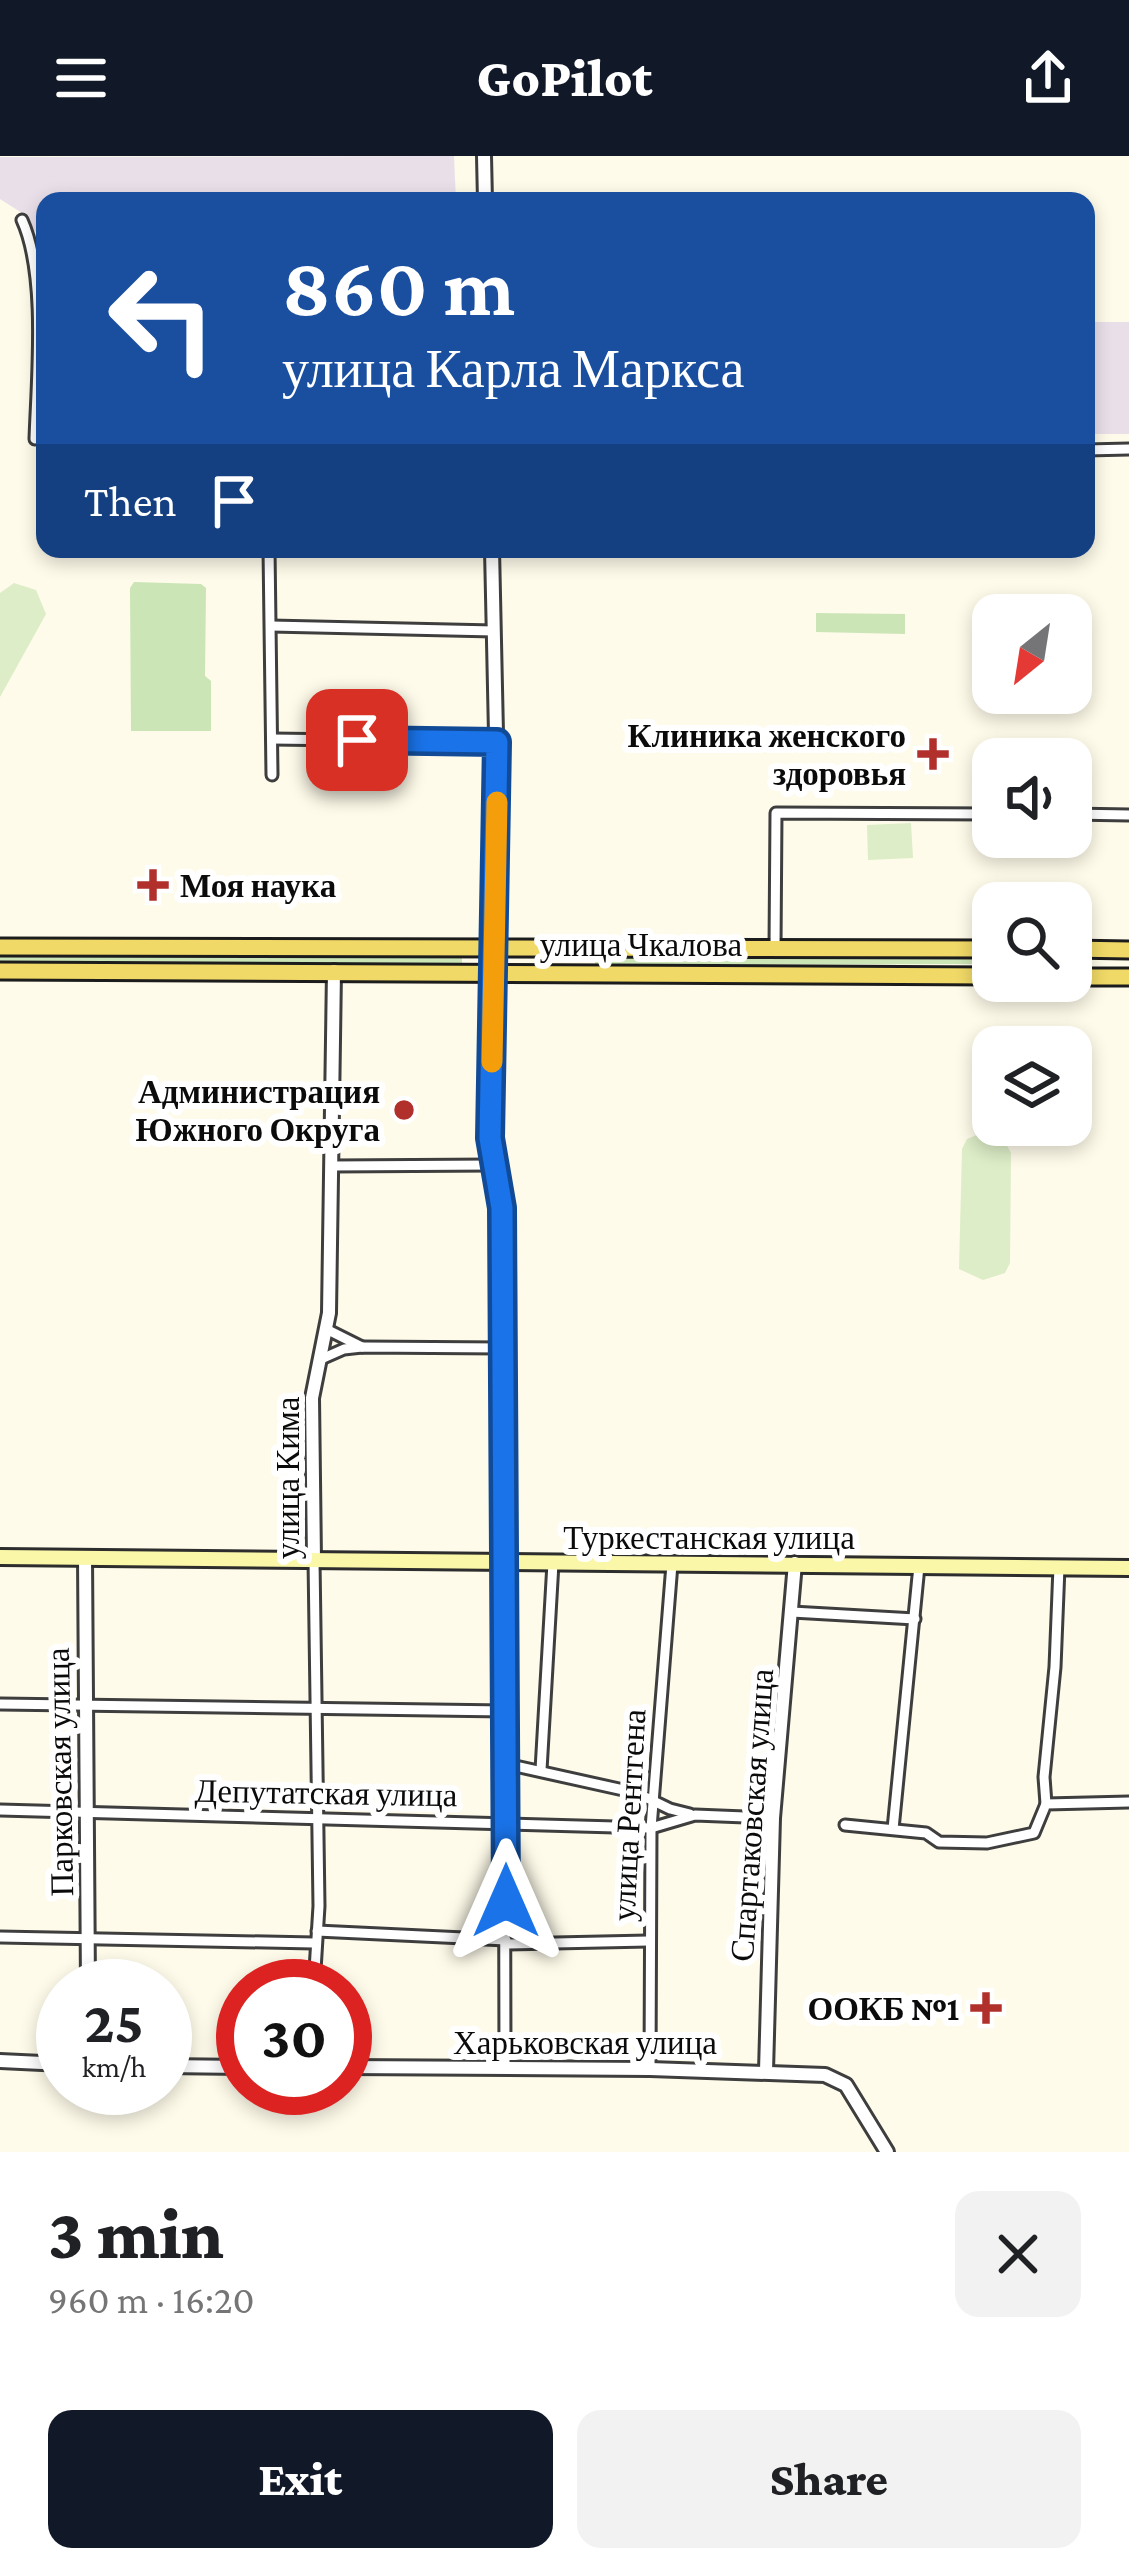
<!DOCTYPE html>
<html lang="en">
<head>
<meta charset="utf-8">
<style>
  :root { --surface:#fff; --page:#f2f2f2; --text:#202124; --muted:#757577; --accent:#111827 }
  body { margin:0; font-family:"Crimson Pro",serif; background:var(--page); color:var(--text); height:100vh; display:flex; flex-direction:column; font-size:45px; white-space:nowrap }
  * { box-sizing:border-box; margin:0 }
  p { font-size:39px; color:var(--muted) }
  .icon { flex:none; width:66px; height:66px; fill:none; stroke:currentColor; stroke-width:2; stroke-linecap:round; stroke-linejoin:round }
  .map { position:relative; height:1996px; overflow:hidden }
  .sheet { display:flex; flex-direction:column; background:var(--surface); flex:1 }
  .sheet>* { flex:none }
  .hud { position:absolute; left:36px; top:36px; width:1059px; height:366px; border-radius:24px; box-shadow:0 6px 18px #0003; background:#1a4fa0; color:#fff; overflow:hidden }
  .needle { width:78px; rotate:210deg }
  .controls { position:absolute; left:972px; top:438px; display:grid; gap:24px }
  .controls a { display:grid; place-items:center; width:120px; height:120px; border-radius:24px; background:var(--surface); box-shadow:0 6px 18px #0003; font-size:60px }
  .speed { position:absolute; left:36px; top:1803px; display:flex; gap:24px; font-size:60px; font-weight:700; text-align:center }
  .speed>* { display:grid; place-content:center; width:156px; height:156px; border-radius:50%; background:var(--surface); box-shadow:0 6px 18px #0003; line-height:1 }
  .speed small { font-size:30px; font-weight:400 }
  .speed .limit { border:18px solid #d22; background:#fff; color:#111 }
  .pin { position:absolute; display:grid; place-items:center; width:102px; height:102px; color:#fff; margin:-51px; border-radius:24px; box-shadow:0 6px 18px #0006 }
  .me { position:absolute; width:132px; margin:-66px; rotate:0deg; stroke-linejoin:round; filter:drop-shadow(0 0 9px #0008) }
  .turn { display:flex; align-items:center; gap:42px; height:252px; padding:0 48px; font-size:54px }
  .turn .icon { width:156px; height:156px; stroke-width:2.5 }
  .turn b { display:block; font-size:84px; line-height:102px }
  .then { display:flex; align-items:center; height:114px; padding:0 48px; background:#0003; gap:24px; font-size:45px }
  .round { display:grid; place-items:center; flex:none; width:126px; height:126px; border-radius:24px; background:var(--page) }
  .head { display:flex; align-items:center; justify-content:space-between; height:204px; padding:0 48px }
  h1 { font-size:72px; font-weight:800; line-height:90px }
  .button { display:flex; gap:24px; margin-top:auto; padding:24px 48px }
  .button a { flex:1; height:138px; border-radius:24px; background:var(--accent); color:#fff; font-size:48px; font-weight:800; line-height:138px; text-align:center }
  .button a+a { background:var(--page); color:var(--text) }
  header { display:flex; justify-content:space-between; align-items:center; height:156px; padding:0 48px; background:var(--accent); color:#fff; font-size:54px; font-weight:800 }
  .map>svg:first-child { display:block }
</style>
</head>
<body>
<header><svg class="icon" aria-label="menu" viewBox="0 0 24 24"><path d="M4 6h16M4 12h16M4 18h16"/></svg>GoPilot<svg class="icon" aria-label="share" viewBox="0 0 24 24"><path d="M12 15V3M7 8l5-5 5 5M5 13v7h14v-7"/></svg></header>
<div class="map">
<svg width="1129" height="1996" viewBox="0 0 1129 1996">
  <rect width="100%" height="100%" fill="#fefbea"/>
  <g fill="#e9dfe9">
    <path d="M454 0 456 45H45V74L31 76 22 57 0 43V1Z"/>
    <rect x="1086" y="166" width="43" height="112"/>
  </g>
  <g fill="#cbe5b6">
    <path d="M134 426 201 428 206 432 205 520 211 525V575H131L130 432Z"/>
    <path d="M816 457 905 458V478L816 476Z"/>
    <path d="M0 797 462 799V809L0 805Z"/>
    <path d="M595 799 993 800V808L595 809Z"/>
  </g>
  <g fill="#ddedc7">
    <path d="M14 427 36 434 46 458 0 541V437Z"/>
    <path d="M911 667 913 702 868 704 867 669Z"/>
    <path d="M979 978 1005 986 1011 997 1010 1107 1005 1117 983 1124 959 1113 962 993 967 983Z"/>
  </g>
  <g fill="none" stroke-linecap="round" stroke-linejoin="round">
    <g stroke="#3e3e3e" stroke-width="15">
      <g id="minor">
        <path d="M22 64C47 119 37 222 35 283"/>
        <path d="M1086 294 1129 293"/>
        <path d="M269 393 272 619"/>
        <path d="M271 470 494 475"/>
        <path d="M272 583 497 586"/>
        <path d="M1071 658 1129 659"/>
        <path d="M775 791 776 657 993 658"/>
        <path d="M332 1010 494 1009"/>
        <path d="M328 1174 362 1191"/>
        <path d="M319 1204 344 1193 362 1191 502 1192"/>
        <path d="M314 1404 319 1750 314 1830"/>
        <path d="M501 1407 504 1430 505 1912"/>
        <path d="M792 1456 915 1463"/>
        <path d="M0 1548 505 1555"/>
        <path d="M506 1608 637 1637 670 1653 690 1658"/>
        <path d="M541 1614 553 1407"/>
        <path d="M1046 1648 1044 1621 1055 1511 1059 1411"/>
        <path d="M0 1654 651 1672 695 1659 773 1662"/>
        <path d="M845 1669 926 1677 939 1686 987 1687 1034 1677 1046 1648 1129 1646"/>
        <path d="M893 1673 919 1410"/>
        <path d="M317 1775 506 1784"/>
        <path d="M0 1781 314 1787"/>
        <path d="M506 1788 648 1785"/>
        <path d="M650 1913 651 1672 672 1408"/>
      </g>
    </g>
    <g stroke="#3e3e3e" stroke-width="18">
      <g id="tertiary">
        <path d="M484 0 485 45"/>
        <path d="M492 393 497 624 495 792"/>
        <path d="M494 817 491 982 502 1052 501 1407"/>
        <path d="M85 1401 88 1830"/>
        <path d="M314 1404 312 1242 329 1157 334 815"/>
        <path d="M0 1905 63 1908"/>
        <path d="M165 1910 243 1911"/>
        <path d="M345 1911 650 1913 825 1919 846 1929 887 1996"/>
        <path d="M766 1915 773 1662 795 1407"/>
      </g>
    </g>
    <g stroke="#2d2d2d" stroke-width="20">
      <path id="secondary" d="M0 1401 1129 1412"/>
    </g>
    <g stroke="#1c1c1c" stroke-width="21">
      <g id="primary">
        <path d="M0 791 993 793"/>
        <path d="M1071 793 1129 794"/>
        <path d="M0 815 993 820"/>
        <path d="M1071 821H1129"/>
      </g>
    </g>
    <use href="#minor" stroke="#fff" stroke-width="9"/>
    <use href="#tertiary" stroke="#fff" stroke-width="12"/>
    <use href="#secondary" stroke="#faf7a8" stroke-width="14"/>
    <use href="#primary" stroke="#f0d967" stroke-width="15"/>
  </g>
  <g fill="none" stroke-linecap="round" stroke-linejoin="round">
    <g stroke="#114b97" stroke-width="30">
      <path id="route" d="M357 584 497 586 490 982 502 1052 506 1745"/>
    </g>
    <use href="#route" stroke="#1a73e8" stroke-width="21"/>
    <path stroke="#f59e0b" stroke-width="21" d="M492 906 497 646"/>
  </g>
  <g fill="#b1302c" stroke="#fff" stroke-width="4.5">
    <path d="M927 580h12v12h12v12h-12v12h-12v-12h-12v-12h12z"/>
    <path d="M147 711h12v12h12v12h-12v12h-12v-12h-12v-12h12z"/>
    <circle cx="404" cy="954" r="12"/>
    <path d="M980 1834h12v12h12v12h-12v12h-12v-12h-12v-12h12z"/>
  </g>
  <g text-anchor="middle" stroke-width="12" stroke-linejoin="round" paint-order="stroke">
    <g font-size="33" font-weight="bold" fill="#0b0b0b" stroke="#fff" text-anchor="end">
      <text x="906" y="591">Клиника женского<tspan x="906" dy="38">здоровья</tspan></text>
      <text x="180" y="741" text-anchor="start">Моя наука</text>
      <text x="380" y="947">Администрация<tspan x="380" dy="38">Южного Округа</tspan></text>
      <text x="959" y="1864">ООКБ №1</text>
    </g>
    <g font-size="33" fill="#0b0b0b" stroke="#fff">
      <text x="641" y="800">улица Чкалова</text>
      <text transform="translate(287 1322) rotate(-90)" y="12">улица Кима</text>
      <text x="709" y="1393">Туркестанская улица</text>
      <text transform="translate(59 1616) rotate(-91)" y="12">Парковская улица</text>
      <text transform="translate(326 1636) rotate(1)" y="12">Депутатская улица</text>
      <text transform="translate(628 1659) rotate(-87)" y="12">улица Рентгена</text>
      <text transform="translate(751 1659) rotate(-86)" y="12">Спартаковская улица</text>
      <text x="585" y="1898">Харьковская улица</text>
    </g>
  </g>
</svg>
<div class="controls">
<a><svg class="needle" viewBox="-14 -14 28 28"><path d="M0-13l5 13h-10z" fill="#e53935"/><path d="M0 13l5-13h-10z" fill="#757577"/></svg></a>
<a><svg class="icon" aria-label="sound" viewBox="0 0 24 24"><path d="M4 9h4l5-4v14l-5-4H4zM17 9q2 3 0 6"/></svg></a>
<a><svg class="icon" aria-label="search" viewBox="0 0 24 24"><circle cx="10" cy="10" r="6"/><path d="M15 15l6 6"/></svg></a>
<a><svg class="icon" aria-label="layers" viewBox="0 0 24 24"><path d="M12 4l9 5-9 5-9-5zM3 14l9 5 9-5"/></svg></a>
</div>
<div class="speed"><div>25<small>km/h</small></div><div class="limit">30</div></div>
<div class="pin" style="left:357px;top:584px;background:#d93025"><svg class="icon" aria-label="arrive" viewBox="0 0 24 24"><path d="M6 21V4h12l-3 4 3 4H6"/></svg></div>
<svg class="me" style="left:506px;top:1745px" viewBox="-20 -20 40 40"><path d="M0-17L14 15 0 8-14 15z" fill="#1a73e8" stroke="#fff" stroke-width="4"/></svg>
<div class="hud">
<div class="turn"><svg class="icon" aria-label="left" viewBox="0 0 24 24"><path d="M17 20v-9H6M10 6l-5 5 5 5"/></svg><div><b>860 m</b>улица Карла Маркса</div></div>
<div class="then">Then<svg class="icon" aria-label="arrive" viewBox="0 0 24 24"><path d="M6 21V4h12l-3 4 3 4H6"/></svg></div>
</div>
</div>
<section class="sheet">
<div class="head"><div><h1>3 min</h1><p>960 m · 16:20</p></div><a class="round"><svg class="icon" aria-label="close" viewBox="0 0 24 24"><path d="M6 6l12 12M18 6L6 18"/></svg></a></div>
<div class="button"><a>Exit</a><a>Share</a></div>
</section>
</body>
</html>
